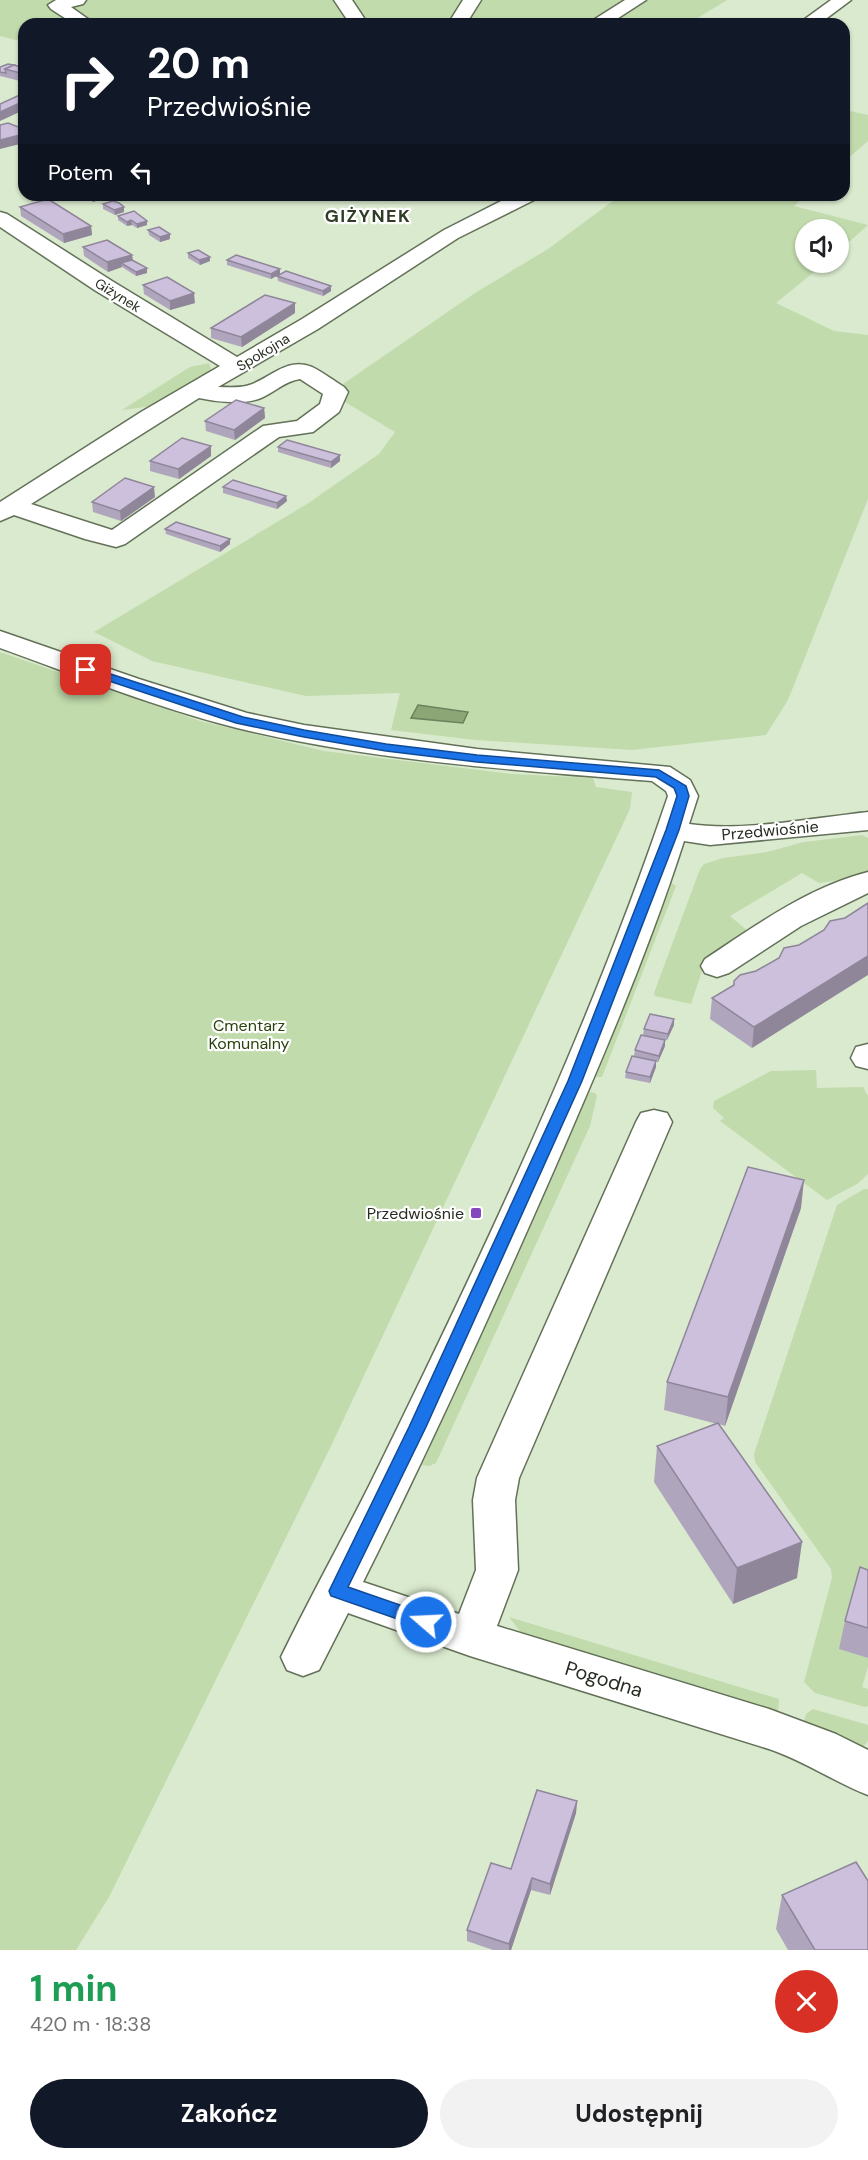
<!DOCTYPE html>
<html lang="pl">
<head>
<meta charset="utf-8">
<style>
  :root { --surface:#fff; --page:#f2f2f2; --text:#202124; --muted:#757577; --accent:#111827 }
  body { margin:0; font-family:"DM Sans",sans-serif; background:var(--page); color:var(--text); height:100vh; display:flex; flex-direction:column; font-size:22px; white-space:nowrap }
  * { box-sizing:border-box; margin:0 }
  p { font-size:20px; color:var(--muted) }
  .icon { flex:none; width:33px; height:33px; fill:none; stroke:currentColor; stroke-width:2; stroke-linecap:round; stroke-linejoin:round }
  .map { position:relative; height:1950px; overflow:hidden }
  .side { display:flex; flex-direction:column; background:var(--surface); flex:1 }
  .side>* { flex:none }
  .top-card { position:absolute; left:18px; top:18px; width:832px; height:183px; border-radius:18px; box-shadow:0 2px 4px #0004; background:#111827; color:#fff; overflow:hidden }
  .controls { position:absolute; left:795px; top:219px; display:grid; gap:12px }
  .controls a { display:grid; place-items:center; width:54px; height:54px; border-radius:50%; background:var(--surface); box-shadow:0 2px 4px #0004; font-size:30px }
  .pin { position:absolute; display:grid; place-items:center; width:51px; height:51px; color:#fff; margin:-26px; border-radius:12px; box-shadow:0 3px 9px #0006 }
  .me { position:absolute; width:66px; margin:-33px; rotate:289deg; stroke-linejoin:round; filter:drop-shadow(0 0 4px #0008) }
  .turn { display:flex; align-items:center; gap:21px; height:126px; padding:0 30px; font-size:27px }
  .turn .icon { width:78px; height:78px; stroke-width:2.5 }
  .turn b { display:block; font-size:42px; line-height:51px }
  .then { display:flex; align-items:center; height:57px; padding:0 30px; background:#0003; gap:12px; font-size:22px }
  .round { display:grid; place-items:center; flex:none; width:63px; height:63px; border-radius:32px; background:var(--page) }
  .overview { display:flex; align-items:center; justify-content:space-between; height:102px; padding:0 30px }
  h1 { font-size:36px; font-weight:700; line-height:45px; color:#1e9e55 }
  .primary-button { display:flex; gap:12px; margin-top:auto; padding:12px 30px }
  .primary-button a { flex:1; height:69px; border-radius:36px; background:var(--accent); color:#fff; font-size:24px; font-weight:700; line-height:69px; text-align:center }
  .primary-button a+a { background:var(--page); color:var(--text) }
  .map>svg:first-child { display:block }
</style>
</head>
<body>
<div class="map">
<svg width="868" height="1950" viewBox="0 0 868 1950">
  <rect width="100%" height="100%" fill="#daeace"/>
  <g fill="#c1dbac">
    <path d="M0 0H727L688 24H24V42L0 36Z"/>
    <path d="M845 110 868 115V141L845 161Z"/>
    <path d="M621 195H806L794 206 868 225 839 251 838 230H806V262L825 263 776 303 834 331 868 335V499L788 700 766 735 632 750 475 740 391 730 400 693 306 696 152 661 94 632 307 504 379 454 395 432 330 393 475 293 548 249Z"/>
    <path d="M209 363 211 369 209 372 152 406 122 410 190 367Z"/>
    <path d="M0 652 200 721 324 751 512 774 593 778 596 787 632 792 630 809 331 1446 109 1897 76 1950H0Z"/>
    <path d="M862 835 868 838V873L861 877 819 883 802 873 730 916 750 933 704 965 691 1004 655 996 654 993 700 869 704 864 723 858 767 852 804 842Z"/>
    <path d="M670 882 676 886 602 1077H596Z"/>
    <path d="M816 1070 817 1088 863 1087 868 1096V1174L857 1184 827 1200 720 1121 724 1118 713 1108 714 1101 771 1071Z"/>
    <path d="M589 1092 595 1093 597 1096 590 1126 436 1463 429 1466 422 1465Z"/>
    <path d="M864 1189H868V1599L840 1649 868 1658V1667L862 1687 868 1689V1706L865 1707 815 1693 804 1682 832 1578 831 1569 755 1462 754 1454 837 1205Z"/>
    <path d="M509 1617 779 1699 778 1714 523 1635Z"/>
    <path d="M813 1709 868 1725V1741L864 1746C846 1745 822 1728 804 1722L806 1714Z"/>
  </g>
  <path fill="#8ca676" stroke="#6d815d" stroke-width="1.5" d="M418 705 468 712 463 723 411 718Z"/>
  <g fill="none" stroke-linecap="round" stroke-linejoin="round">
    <g stroke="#637158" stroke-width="3">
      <g id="minor">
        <path d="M56 0H86L83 4 71 7 95 24H74L51 9 48 5Z"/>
        <path d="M334 0H352L368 24H350Z"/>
        <path d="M463 0H481L466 24H448Z"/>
        <path d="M625 0H646L609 24H587Z"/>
        <path d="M831 0H851L819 24H798Z"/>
        <path d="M513 195H539L536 199 458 238 318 329 218 387C227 387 238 388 246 386 268 381 286 356 312 367 323 372 334 381 344 387L348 392 339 412 313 432 279 437 125 544 116 547 85 539 14 515 0 521V502L141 412 220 366 96 291 0 227V212L7 214 112 281 237 357 302 319 444 230ZM300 379 323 394 320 404 297 421 263 426 112 530 31 504 199 398C217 402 244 405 261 398 275 392 285 381 300 379Z"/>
        <path d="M0 631 139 679 247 713 304 725 477 749 670 767 690 780 698 796 689 824C743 832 813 818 868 812V830L710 845 684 841C648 953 601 1062 554 1170 493 1309 431 1446 363 1582L459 1614 476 1570 473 1500 477 1478 636 1122 641 1113 654 1110 667 1113 672 1122 519 1478 515 1500 518 1570 497 1626 769 1709 836 1734 868 1750V1795C834 1782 805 1761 769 1749L470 1656 348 1613 319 1670 303 1676 287 1670 281 1657C309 1599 341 1542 370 1484 480 1260 588 1033 668 796L666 791 652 781C513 770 373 761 237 728 157 708 78 676 0 648Z"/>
        <path d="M868 872V893L801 926 729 973 717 977 705 973 701 966 705 959C756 925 809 887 868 872Z"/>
        <path d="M868 1044V1069L856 1066 851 1058 856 1047Z"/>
      </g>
    </g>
    <use href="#minor" fill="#fff" fill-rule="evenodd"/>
  </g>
  <g fill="#afa5bd">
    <path d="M0 67 24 68V82L0 76Z"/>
    <path d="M24 161V169L20 166 19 162Z"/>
    <path d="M81 195H102V199L93 202 81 196Z"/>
    <path d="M103 204 124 212 115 215 103 209Z"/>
    <path d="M20 207 91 226 92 235 64 243 21 216Z"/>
    <path d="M118 216 147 221V225L137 228 132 225 127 226 118 220Z"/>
    <path d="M148 230 170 239 160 242 149 235Z"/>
    <path d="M83 247 132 255 133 260 147 273 136 276 122 267 108 272 84 256Z"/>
    <path d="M188 253 210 257V261L200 265 188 258Z"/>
    <path d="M227 260 280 269V274L271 279 227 265Z"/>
    <path d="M277 276 331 291 323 296 278 281Z"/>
    <path d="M143 285 195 303 170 310 144 294Z"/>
    <path d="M295 313 242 347 211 338V328Z"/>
    <path d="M264 408 265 418 235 440 206 431 205 421Z"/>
    <path d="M278 447 340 455V461L331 468 278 452Z"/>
    <path d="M211 456 179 479 150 471V461Z"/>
    <path d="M223 487 286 496 287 501 277 509 223 493Z"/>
    <path d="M155 497 121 521 93 512 92 502Z"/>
    <path d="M165 529 230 539V544L220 552 166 534Z"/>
    <path d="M779 958 752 1048 710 1019 712 998Z"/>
    <path d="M674 1025 667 1040H665V1046L658 1062 634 1056 635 1050 664 1040 643 1035 644 1029Z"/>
    <path d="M656 1067 650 1083 625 1078 626 1072Z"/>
    <path d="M801 1208 725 1426 719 1424 797 1578 733 1604 654 1482 657 1446 717 1424 664 1410 667 1382Z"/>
    <path d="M868 1570V1658L839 1649 845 1621Z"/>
    <path d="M577 1801 576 1813 550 1895 531 1890 511 1950H493L467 1941V1930L511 1869Z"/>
    <path d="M782 1895 868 1950H788L776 1929Z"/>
  </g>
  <g fill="#8f869a">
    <path d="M24 101V110L0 121V112Z"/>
    <path d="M21 128 22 135 24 134V143L0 149V140L19 130Z"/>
    <path d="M102 195V199L93 202 92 198Z"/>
    <path d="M124 207V212L115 215 114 210Z"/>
    <path d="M131 220 132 225 127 226V222Z"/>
    <path d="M147 221V225L137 228V224Z"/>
    <path d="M91 226 92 235 64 243 63 234Z"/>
    <path d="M170 234V239L160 242V237Z"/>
    <path d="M132 255 133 264 121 263 122 267 108 272 107 262Z"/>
    <path d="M210 257V261L200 265 199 260Z"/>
    <path d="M147 268V273L136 276V272Z"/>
    <path d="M280 269V274L271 279V274Z"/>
    <path d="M331 286V291L323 296V291Z"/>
    <path d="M194 293 195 303 170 310V301Z"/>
    <path d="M295 303V313L242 347 241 337Z"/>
    <path d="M264 408 265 418 235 440 234 430Z"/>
    <path d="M211 446V456L179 479 178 469Z"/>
    <path d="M340 455V461L331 468V462Z"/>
    <path d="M154 487 155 497 121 521 120 511Z"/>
    <path d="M286 496 287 501 277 509V503Z"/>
    <path d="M230 539V544L220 552V546Z"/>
    <path d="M868 956V975L752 1048 754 1027Z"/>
    <path d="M674 1019V1025L667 1040 668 1034Z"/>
    <path d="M665 1040V1046L658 1062 659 1056Z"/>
    <path d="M656 1061V1067L650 1083V1077Z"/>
    <path d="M804 1180 801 1208 725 1426 728 1397Z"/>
    <path d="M802 1542 797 1578 733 1604 737 1568Z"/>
    <path d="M577 1801 576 1813 550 1895V1884Z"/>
    <path d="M532 1878 531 1890 511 1950H509V1944Z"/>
  </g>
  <g fill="#ccc0dc" stroke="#8f869a" stroke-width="1.5">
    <path d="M8 64 14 65 5 69 6 73 0 72V67Z"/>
    <path d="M14 65 24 68V74L5 69Z"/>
    <path d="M24 93V101L0 112V104Z"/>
    <path d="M8 123 21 128 19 130 24 134 0 140V125Z"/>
    <path d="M87 195H101L92 198Z"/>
    <path d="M48 199 91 226 63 234 20 207Z"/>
    <path d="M113 201 119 203 124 207 114 210 103 204Z"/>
    <path d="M134 211 147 221 137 224 131 220 127 222 118 216Z"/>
    <path d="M159 227 170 234 160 237 148 230Z"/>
    <path d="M107 240 132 255 107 262 83 247Z"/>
    <path d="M198 250 210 257 199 260 188 253Z"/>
    <path d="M236 255 280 269 271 274 227 260Z"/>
    <path d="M132 260 147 268 136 272 121 263Z"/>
    <path d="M286 271 331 286 323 291 277 276Z"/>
    <path d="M167 277 194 293 170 301 143 285Z"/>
    <path d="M265 295 295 303 241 337 211 328Z"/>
    <path d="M236 400 264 408 234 430 205 421Z"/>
    <path d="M182 438 211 446 178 469 150 461Z"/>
    <path d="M287 440 340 455 331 462 278 447Z"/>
    <path d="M125 478 154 487 120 511 92 502Z"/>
    <path d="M233 480 286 496 277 503 223 487Z"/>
    <path d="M176 522 230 539 220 546 165 529Z"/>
    <path d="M868 903V956L754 1027 712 998 734 985V981L740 975 756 971 779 958 784 948 799 945 824 930 830 921 845 918Z"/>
    <path d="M650 1014 674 1019 668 1034 644 1029Z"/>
    <path d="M641 1035 665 1040 659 1056 635 1050Z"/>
    <path d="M632 1056 656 1061 650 1077 626 1072Z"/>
    <path d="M748 1167 804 1180 728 1397 667 1382Z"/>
    <path d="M718 1423 802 1542 737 1568 657 1446Z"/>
    <path d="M860 1567 868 1570V1628L845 1621Z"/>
    <path d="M537 1790 577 1801 550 1884 532 1878 509 1944 467 1930 491 1863 511 1869Z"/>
    <path d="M856 1862 868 1881V1950H815L782 1895Z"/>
  </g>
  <path fill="#1a73e8" stroke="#114b97" stroke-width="1.5" d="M86 666 243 717 304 730 386 744 477 755 659 770 686 786 689 796 679 830 582 1081 426 1427 348 1587 432 1616 435 1622 432 1627 426 1629 331 1596 329 1591 409 1427 568 1081 666 830 677 796 674 788 656 777 477 762 386 751 304 737 236 723 82 672 80 670Z"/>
  <rect fill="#8447bc" stroke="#fff" stroke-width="2" x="470" y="1207" width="12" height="12" rx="3"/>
  <g text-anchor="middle" stroke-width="4.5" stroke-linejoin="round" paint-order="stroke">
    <g font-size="14" fill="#262c22" stroke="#fff">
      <text transform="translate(118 295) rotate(32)" y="5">Giżynek</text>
      <text transform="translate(263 352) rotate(-31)" y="5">Spokojna</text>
    </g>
    <g font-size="16" fill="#262c22" stroke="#fff">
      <text transform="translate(770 830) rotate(-5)" y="6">Przedwiośnie</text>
    </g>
    <g font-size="16" fill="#29420d" stroke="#fff">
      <text x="249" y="1031">Cmentarz<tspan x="249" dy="18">Komunalny</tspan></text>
    </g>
    <g font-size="16" fill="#262c22" stroke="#fff" text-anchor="end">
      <text x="464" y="1219">Przedwiośnie</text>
    </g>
    <g font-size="18" font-weight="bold" letter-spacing="1.5" fill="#303d26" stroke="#fff">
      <text x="368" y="222">GIŻYNEK</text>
    </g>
    <g font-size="20" fill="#262c22" stroke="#fff">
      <text transform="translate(604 1679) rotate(17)" y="7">Pogodna</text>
    </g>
  </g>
</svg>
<div class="controls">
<a><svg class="icon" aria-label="sound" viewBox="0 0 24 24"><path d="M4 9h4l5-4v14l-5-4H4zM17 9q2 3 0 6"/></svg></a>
</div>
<div class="pin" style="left:86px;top:670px;background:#d93025"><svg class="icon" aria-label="arrive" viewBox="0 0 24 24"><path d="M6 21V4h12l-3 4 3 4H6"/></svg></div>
<svg class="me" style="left:426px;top:1622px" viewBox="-20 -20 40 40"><circle r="17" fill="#1a73e8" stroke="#fff" stroke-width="3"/><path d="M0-11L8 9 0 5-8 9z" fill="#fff"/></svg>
<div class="top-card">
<div class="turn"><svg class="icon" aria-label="right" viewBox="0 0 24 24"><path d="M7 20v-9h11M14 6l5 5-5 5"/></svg><div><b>20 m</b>Przedwiośnie</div></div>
<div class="then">Potem<svg class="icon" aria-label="left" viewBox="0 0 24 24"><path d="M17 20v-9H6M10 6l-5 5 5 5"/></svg></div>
</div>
</div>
<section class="side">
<div class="overview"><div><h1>1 min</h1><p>420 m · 18:38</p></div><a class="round" style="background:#d93025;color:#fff"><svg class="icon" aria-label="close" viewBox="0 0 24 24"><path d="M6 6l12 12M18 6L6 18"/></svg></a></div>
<div class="primary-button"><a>Zakończ</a><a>Udostępnij</a></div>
</section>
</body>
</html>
